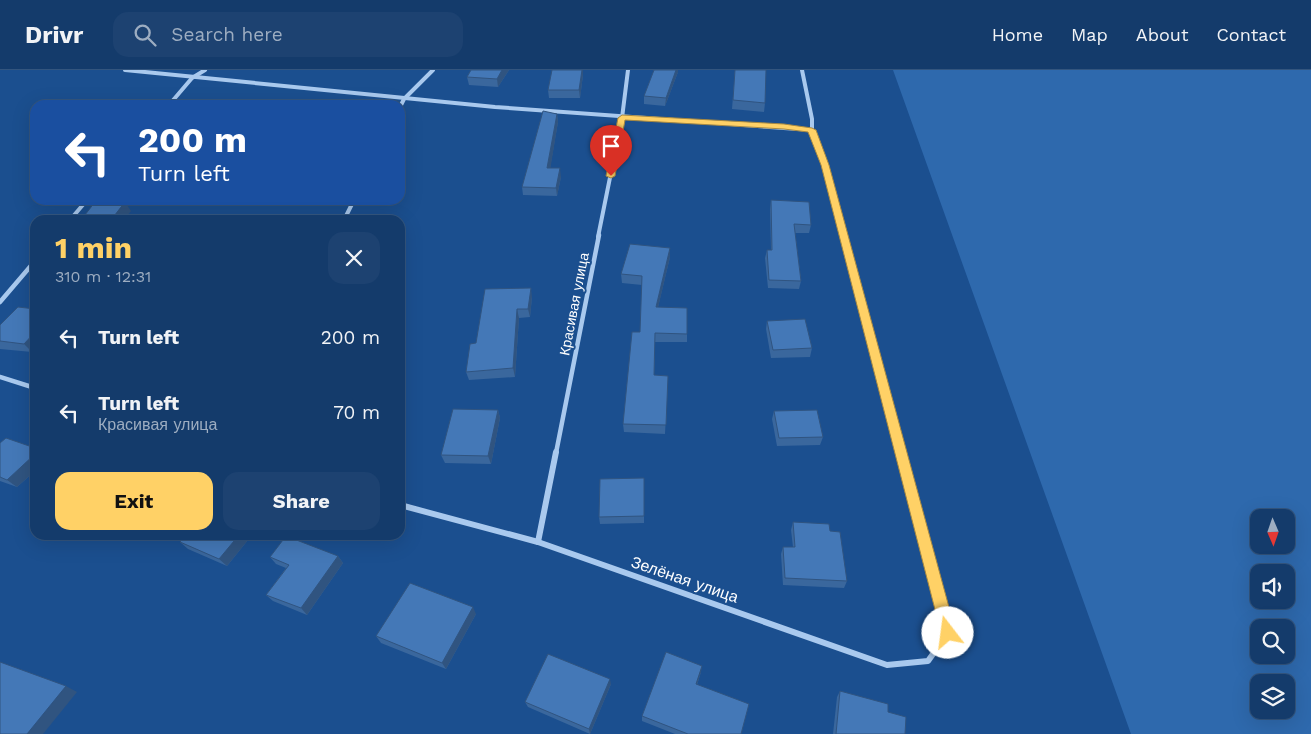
<!DOCTYPE html>
<html lang="en">
<head>
<meta charset="utf-8">
<style>
  :root { --surface:#143b6b; --page:#1d4271; --text:#f1f3f6; --muted:#9dadc1; --line:#33557e; --accent:#ffd166 }
  body { margin:0; font-family:"Work Sans",sans-serif; background:var(--page); color:var(--text); height:100vh; display:flex; flex-direction:column; font-size:19px; white-space:nowrap }
  * { box-sizing:border-box; margin:0 }
  p { font-size:16px; color:var(--muted) }
  .icon { flex:none; width:28px; height:28px; fill:none; stroke:currentColor; stroke-width:2; stroke-linecap:round; stroke-linejoin:round }
  .map { position:relative; flex:1; overflow:hidden }
  .details { position:absolute; left:30px; top:145px; width:375px; height:325px; display:flex; flex-direction:column; background:var(--surface); border-radius:15px; box-shadow:0 5px 20px #0002,0 0 0 1px var(--line) }
  .details>* { flex:none }
  .banner { position:absolute; left:30px; top:30px; width:375px; height:105px; border-radius:15px; box-shadow:0 5px 20px #0002,0 0 0 1px var(--line); background:#1a4fa0; color:#fff; overflow:hidden }
  .needle { width:32px; rotate:178deg }
  .controls { position:absolute; left:1250px; top:439px; display:grid; gap:10px }
  .controls a { display:grid; place-items:center; width:45px; height:45px; border-radius:10px; background:var(--surface); box-shadow:0 5px 20px #0002,0 0 0 1px var(--line); font-size:25px }
  .pin { position:absolute; display:grid; place-items:center; width:42px; height:42px; color:#fff; margin:-51px -21px; border-radius:50% 50% 50% 0; rotate:-45deg; box-shadow:0 0 5px #0007 }
  .pin .icon { rotate:45deg }
  .me { position:absolute; width:55px; margin:-28px; rotate:345deg; stroke-linejoin:round; filter:drop-shadow(0 0 4px #0008) }
  .turn { display:flex; align-items:center; gap:18px; height:105px; padding:0 25px; font-size:22px }
  .turn .icon { width:65px; height:65px; stroke-width:2.5 }
  .turn b { display:block; font-size:35px; line-height:42px }
  .round { display:grid; place-items:center; flex:none; width:52px; height:52px; border-radius:15px; background:var(--page) }
  .headline { display:flex; align-items:center; justify-content:space-between; height:85px; padding:0 25px }
  h1 { font-size:30px; font-weight:700; line-height:38px; color:var(--accent) }
  .button { display:flex; gap:10px; margin-top:auto; padding:10px 25px }
  .button a { flex:1; height:58px; border-radius:15px; background:var(--accent); color:#111; font-size:20px; font-weight:700; line-height:58px; text-align:center }
  .button a+a { background:var(--page); color:var(--text) }
  ul { padding:0; list-style:none }
  li { display:flex; align-items:center; gap:15px; height:75px; padding:0 25px }
  li div { flex:1 }
  li b { display:block; font-size:19px }
  li em { font-style:normal }
  header { display:flex; align-items:center; gap:30px; box-sizing:border-box; height:70px; padding:0 25px; background:var(--surface); border-bottom:1px solid var(--line) }
  header strong { font-size:24px }
  nav { display:flex; gap:28px; margin-inline-start:auto; font-size:18px }
  .search { width:350px; height:45px; background:var(--page); display:flex; align-items:center; gap:12px; box-sizing:border-box; padding:0 18px; border-radius:15px; color:var(--muted); font-size:19px }
  .map>svg:first-child { display:block }
</style>
</head>
<body>
<header>
<strong>Drivr</strong>
<div class="search"><svg class="icon" aria-label="search" viewBox="0 0 24 24"><circle cx="10" cy="10" r="6"/><path d="M15 15l6 6"/></svg>Search here</div>
<nav><a>Home</a><a>Map</a><a>About</a><a>Contact</a></nav>
</header>
<div class="map">
<svg width="1311" height="664" viewBox="0 0 1311 664">
  <rect width="100%" height="100%" fill="#1b4f8f"/>
  <path fill="#2e69ad" fill-rule="evenodd" d="M893 0H1311V664H1131ZM1259 448H1286V475H1259ZM1259 502H1286V530H1259ZM1259 558H1286V585H1259ZM1259 612H1286V640H1259Z"/>
  <g fill="none" stroke-linecap="round" stroke-linejoin="round">
    <g stroke="#a9c9ee" stroke-width="4">
      <path d="M125 0 495 37 812 60V49L802 0"/>
      <path d="M169 35 192 8 205 0"/>
      <path d="M400 37 404 29 433 0"/>
      <path d="M812 60 825 95 844 167"/>
      <path d="M70 150 87 130"/>
      <path d="M344 150 354 130"/>
      <path d="M598 167 622 48 628 0"/>
    </g>
    <g stroke="#a9c9ee" stroke-width="4.5">
      <path d="M844 165 901 383"/>
      <path d="M0 232 35 191"/>
      <path d="M0 307 35 318"/>
      <path d="M556 383 599 165"/>
    </g>
    <g stroke="#a9c9ee" stroke-width="6">
      <path d="M400 435 538 472 887 595 928 591 948 563 900 382"/>
      <path d="M538 472 556 382"/>
    </g>
  </g>
  <g fill="#3a679d">
    <path d="M509 0 498 17 469 15 467 7Z"/>
    <path d="M735 0 765 33 764 42 732 39Z"/>
    <path d="M678 2 665 36 644 34V26Z"/>
    <path d="M583 5 580 28H549L548 20Z"/>
    <path d="M557 44 558 52 550 98 561 107 557 126 523 125 522 117Z"/>
    <path d="M771 130 811 155 809 163H795L801 211 799 219 768 218 765 188 767 180H771L770 139Z"/>
    <path d="M670 178V187L658 237 687 264V272H655L654 305 668 306 665 364 624 362 623 354 640 262 642 215 622 213 621 204Z"/>
    <path d="M532 227 530 247 519 248 515 307 469 310 466 302 476 273Z"/>
    <path d="M35 239 32 282 0 279V255Z"/>
    <path d="M767 251 812 278 810 287 771 288 766 259Z"/>
    <path d="M498 340 500 348 491 394 445 393 441 385Z"/>
    <path d="M774 341 823 367 820 375 777 376 772 349Z"/>
    <path d="M0 373 35 378V401L17 417 0 411Z"/>
    <path d="M644 408V453L600 454 599 447Z"/>
    <path d="M793 452 830 461 847 511 844 518 783 515 781 484 783 477H793L791 460Z"/>
    <path d="M252 465 227 496 188 479 180 472Z"/>
    <path d="M338 486 343 493 307 545 273 531 266 525 286 498 276 494 270 487Z"/>
    <path d="M476 544 446 599 381 573 376 566Z"/>
    <path d="M701 602 697 615 741 664H675L642 651V646Z"/>
    <path d="M611 614 590 664 528 637 525 632Z"/>
    <path d="M840 621 888 642 905 664H833L837 627Z"/>
  </g>
  <g fill="#305480">
    <path d="M502 0H509L498 17 497 9Z"/>
    <path d="M582 0H583V5L580 28 579 20Z"/>
    <path d="M676 0H678V2L665 36 666 28Z"/>
    <path d="M557 44 558 52 549 107 547 98Z"/>
    <path d="M560 98 561 107 557 126 556 118Z"/>
    <path d="M125 132 131 141 124 150H111Z"/>
    <path d="M670 178V187L656 246V237Z"/>
    <path d="M531 218 532 227 530 247 528 239Z"/>
    <path d="M517 239 519 248 515 307 513 298Z"/>
    <path d="M35 262V279L32 282 24 274Z"/>
    <path d="M498 340 500 348 491 394 488 386Z"/>
    <path d="M35 384V401L17 417 7 410Z"/>
    <path d="M239 465H252L227 496 219 489Z"/>
    <path d="M338 486 343 493 307 545 301 538Z"/>
    <path d="M473 537 476 544 446 599 442 593Z"/>
    <path d="M702 596 701 602 695 620 696 614Z"/>
    <path d="M610 609 611 614 590 664 589 659Z"/>
    <path d="M66 616 77 622 43 664H27Z"/>
  </g>
  <g fill="#4478b7" stroke="#305480">
    <path d="M471 0H502L497 9 467 7Z"/>
    <path d="M552 0H582L579 20H548Z"/>
    <path d="M654 0H676L666 28 644 26Z"/>
    <path d="M735 0H766L765 33 733 30Z"/>
    <path d="M347 30 368 31 366 35H343Z"/>
    <path d="M543 41 557 44 547 98H560L556 118 522 117Z"/>
    <path d="M771 130 809 132 811 155 794 154 801 211 769 210 767 180H772Z"/>
    <path d="M95 132H125L111 150H81Z"/>
    <path d="M630 174 670 178 656 237 687 238V264L655 263 654 305 668 306 666 355 623 354 632 262H640L642 206 621 204Z"/>
    <path d="M531 218 528 239H517L513 298 466 302 470 274 476 273 485 219Z"/>
    <path d="M18 237 35 239V262L24 274 0 271V255Z"/>
    <path d="M805 249 812 278 773 280 767 251Z"/>
    <path d="M453 339 498 340 488 386 441 385Z"/>
    <path d="M817 340 823 367 779 368 774 341Z"/>
    <path d="M6 368 35 378V384L7 410 0 407V373Z"/>
    <path d="M644 408V446L599 447 600 409Z"/>
    <path d="M793 452 829 454 830 461 840 462 847 511 785 508 783 477H795Z"/>
    <path d="M187 465H239L219 489 180 472Z"/>
    <path d="M286 466 338 486 301 538 266 525 289 495 270 487Z"/>
    <path d="M410 513 473 537 442 593 376 566Z"/>
    <path d="M666 582 702 596 696 614 749 634 741 664H688L642 646Z"/>
    <path d="M548 584 610 609 589 659 525 632Z"/>
    <path d="M0 592 66 616 27 664H0Z"/>
    <path d="M840 621 888 634V642L906 647 905 664H836Z"/>
  </g>
  <path fill="#ffd166" stroke="#a68842" d="M622 45 784 54 812 58 816 60 829 95 956 563 953 568 948 570 943 568 941 563 821 95 808 62 784 59 625 50 615 106 611 108 606 106 618 48Z"/>
  <g text-anchor="middle" stroke-width="4" stroke-linejoin="round" paint-order="stroke">
    <g font-size="14" fill="#fff" stroke="#1b4f8f">
      <text transform="translate(574 234) rotate(-79)" y="5">Красивая улица</text>
    </g>
    <g font-size="16" fill="#fff" stroke="#1b4f8f">
      <text transform="translate(685 509) rotate(19)" y="6">Зелёная улица</text>
    </g>
  </g>
</svg>
<div class="controls">
<a><svg class="needle" viewBox="-14 -14 28 28"><path d="M0-13l5 13h-10z" fill="#e53935"/><path d="M0 13l5-13h-10z" fill="#9dadc1"/></svg></a>
<a><svg class="icon" aria-label="sound" viewBox="0 0 24 24"><path d="M4 9h4l5-4v14l-5-4H4zM17 9q2 3 0 6"/></svg></a>
<a><svg class="icon" aria-label="search" viewBox="0 0 24 24"><circle cx="10" cy="10" r="6"/><path d="M15 15l6 6"/></svg></a>
<a><svg class="icon" aria-label="layers" viewBox="0 0 24 24"><path d="M12 4l9 5-9 5-9-5zM3 14l9 5 9-5"/></svg></a>
</div>
<div class="pin" style="left:611px;top:106px;background:#d93025"><svg class="icon" aria-label="arrive" viewBox="0 0 24 24"><path d="M6 21V4h12l-3 4 3 4H6"/></svg></div>
<svg class="me" style="left:948px;top:563px" viewBox="-20 -20 40 40"><circle r="19" fill="#fff"/><path d="M0-13L10 11 0 6-10 11z" fill="#ffd166"/></svg>
<div class="banner">
<div class="turn"><svg class="icon" aria-label="left" viewBox="0 0 24 24"><path d="M17 20v-9H6M10 6l-5 5 5 5"/></svg><div><b>200 m</b>Turn left</div></div>
</div>
<section class="details">
<div class="headline"><div><h1>1 min</h1><p>310 m · 12:31</p></div><a class="round"><svg class="icon" aria-label="close" viewBox="0 0 24 24"><path d="M6 6l12 12M18 6L6 18"/></svg></a></div>
<ul>
<li><svg class="icon" aria-label="left" viewBox="0 0 24 24"><path d="M17 20v-9H6M10 6l-5 5 5 5"/></svg><div><b>Turn left</b></div><em>200 m</em></li>
<li><svg class="icon" aria-label="left" viewBox="0 0 24 24"><path d="M17 20v-9H6M10 6l-5 5 5 5"/></svg><div><b>Turn left</b><p>Красивая улица</p></div><em>70 m</em></li>
</ul>
<div class="button"><a>Exit</a><a>Share</a></div>
</section>
</div>
</body>
</html>
